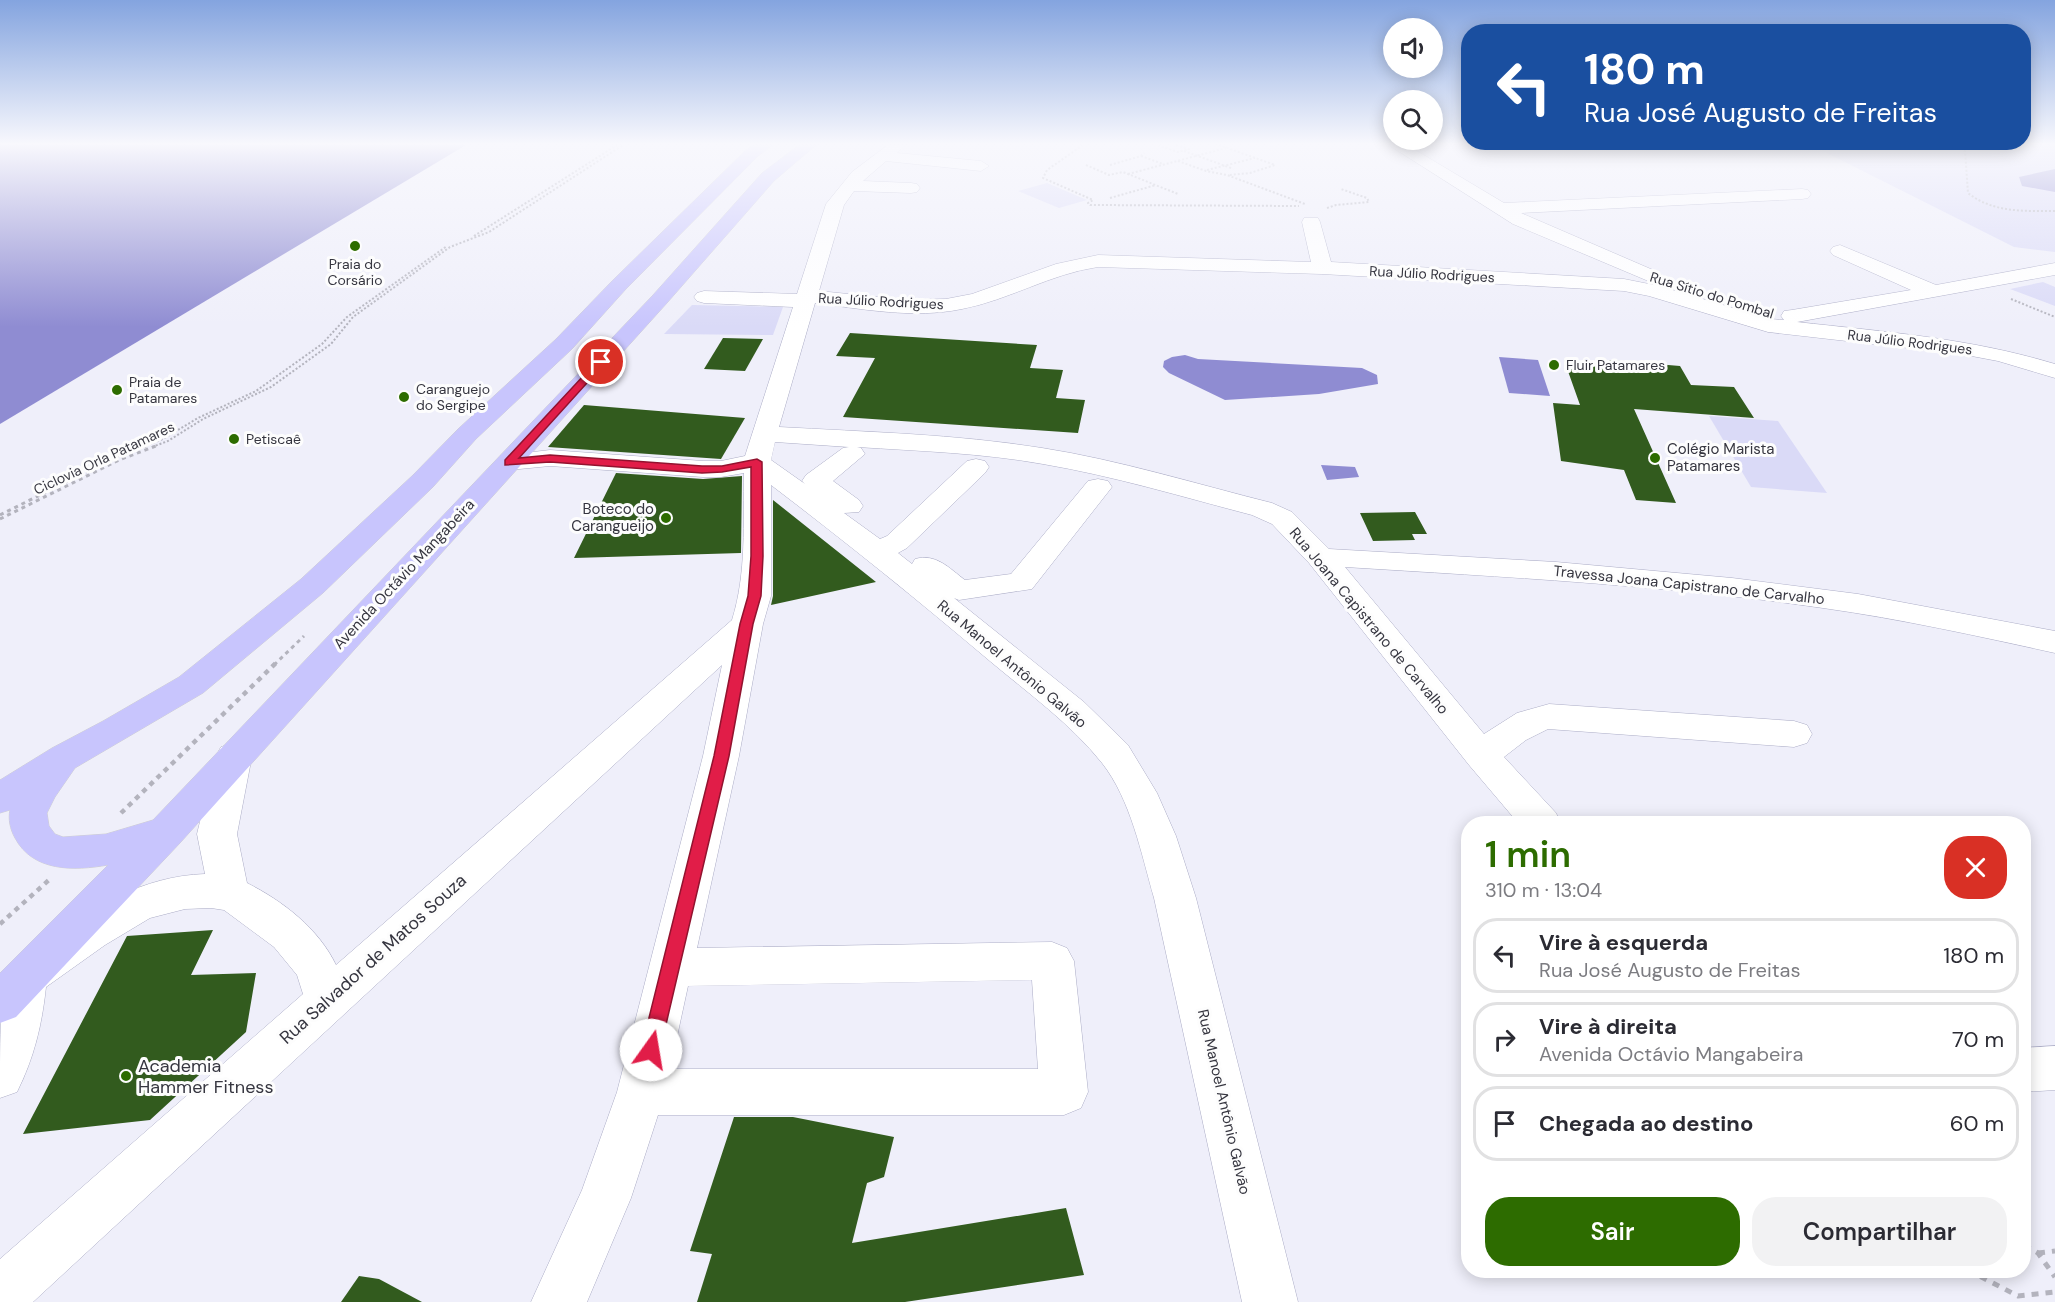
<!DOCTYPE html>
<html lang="pt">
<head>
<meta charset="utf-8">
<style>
  :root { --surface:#fff; --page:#f2f2f3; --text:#2b2b33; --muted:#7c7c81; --line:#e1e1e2; --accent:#2d6c00 }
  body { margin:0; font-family:"DM Sans",sans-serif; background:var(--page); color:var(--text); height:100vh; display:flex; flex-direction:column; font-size:22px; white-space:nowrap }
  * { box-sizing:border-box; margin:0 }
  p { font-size:20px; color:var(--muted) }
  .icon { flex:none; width:33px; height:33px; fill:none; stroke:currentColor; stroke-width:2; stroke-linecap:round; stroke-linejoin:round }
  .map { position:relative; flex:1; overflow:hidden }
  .details { position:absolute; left:1461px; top:816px; width:570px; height:462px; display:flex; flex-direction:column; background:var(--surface); border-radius:24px; box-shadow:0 3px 15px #0003 }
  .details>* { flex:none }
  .guide { position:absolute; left:1461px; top:24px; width:570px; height:126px; border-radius:24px; box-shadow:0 3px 15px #0003; background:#1a4fa0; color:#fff; overflow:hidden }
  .buttons { position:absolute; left:1383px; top:18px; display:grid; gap:12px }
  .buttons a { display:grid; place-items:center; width:60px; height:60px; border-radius:50%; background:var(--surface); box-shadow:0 3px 15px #0003; font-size:30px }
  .pin { position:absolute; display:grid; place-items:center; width:51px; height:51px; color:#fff; margin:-26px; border:3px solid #fff; border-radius:50%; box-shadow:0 2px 6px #0007 }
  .me { position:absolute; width:66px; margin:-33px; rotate:13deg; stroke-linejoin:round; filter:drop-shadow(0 0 4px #0008) }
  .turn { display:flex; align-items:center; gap:21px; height:126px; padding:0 24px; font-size:27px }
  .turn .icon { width:78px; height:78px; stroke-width:2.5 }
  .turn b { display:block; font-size:42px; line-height:51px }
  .round { display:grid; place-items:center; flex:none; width:63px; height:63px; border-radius:24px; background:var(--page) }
  .headline { display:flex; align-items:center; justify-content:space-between; height:102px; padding:0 24px }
  h1 { font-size:36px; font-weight:600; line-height:45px; color:var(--accent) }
  .action { display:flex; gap:12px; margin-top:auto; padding:12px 24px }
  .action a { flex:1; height:69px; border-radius:24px; background:var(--accent); color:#fff; font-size:24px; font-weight:600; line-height:69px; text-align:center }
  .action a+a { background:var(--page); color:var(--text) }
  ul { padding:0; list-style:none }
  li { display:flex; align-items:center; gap:18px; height:75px; margin:0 12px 9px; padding:0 12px; border:3px solid var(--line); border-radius:24px }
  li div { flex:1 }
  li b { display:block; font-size:22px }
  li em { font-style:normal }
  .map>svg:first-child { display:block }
</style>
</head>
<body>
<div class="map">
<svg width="2055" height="1302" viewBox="0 0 2055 1302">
  <rect width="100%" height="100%" fill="#efeffa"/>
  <g fill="#dadaf7">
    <path d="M1811 145H2055V252L2014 247Z"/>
    <path d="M1047 183 1087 200 1059 208 1018 191Z"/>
    <path d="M2043 282 2055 287V306L2010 289Z"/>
    <path d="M692 305 783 307 773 335 664 334Z"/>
    <path d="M1709 416 1778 421 1827 493 1751 487Z"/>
  </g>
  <g fill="#8f8cd2">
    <path d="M0 145H466L0 424Z"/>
    <path d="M2055 169V192L2022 186 2019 177Z"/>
    <path d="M1185 355 1198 359 1362 368 1377 375 1378 384 1319 394 1225 400 1169 373 1163 367 1164 361 1172 357Z"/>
    <path d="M1499 357 1538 360 1550 396 1509 393Z"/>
    <path d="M1321 465 1355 467 1359 477 1327 480Z"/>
  </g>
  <g fill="#325b1e">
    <path d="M850 333 1037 345 1030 368 1063 370 1056 398 1085 400 1078 433 843 417 875 358 836 356Z"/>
    <path d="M723 338 763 339 745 371 704 369Z"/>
    <path d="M1564 360 1610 364 1609 360 1680 366 1691 385 1734 387 1754 418 1634 409 1676 503 1636 500 1624 470 1561 461 1553 403 1580 405Z"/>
    <path d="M584 405 745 418 721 459 548 447Z"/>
    <path d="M616 473 703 479 742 476 741 553 574 558Z"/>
    <path d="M773 500 876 582 771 605 773 596Z"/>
    <path d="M1415 512 1427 534H1412L1415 540 1373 541 1360 513Z"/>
    <path d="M213 930 191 975 256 973 246 1032 150 1120 23 1134 127 936Z"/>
    <path d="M734 1117H793L894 1137 884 1177 867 1183 852 1243 1066 1208 1084 1275 905 1302H697L712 1254 690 1251Z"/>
    <path d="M359 1276 379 1279 422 1302H341Z"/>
  </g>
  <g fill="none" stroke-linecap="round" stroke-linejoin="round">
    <g stroke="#abacc6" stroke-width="1">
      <g id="minor">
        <path d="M888 145H905L897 153 981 161 989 166 981 171 886 161 863 181 911 183 917 184 920 188 917 192 911 193 854 191 844 205 819 291 906 300 946 299 972 294 1056 264 1098 255 1311 262 1302 222 1304 218H1318L1320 222 1331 262 1624 279 1659 286 1770 319 1784 320 1781 316 1784 311 1792 310 1911 290 1833 255 1830 251 1833 247 1840 245 1936 285 2055 263V275L1797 322C1886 332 1969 338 2055 364V378L1998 361 1961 354 1768 332 1649 296 1624 291 1322 274 1098 267C1050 274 1009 300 962 309 914 319 863 309 815 303L779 427C866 432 955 434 1042 448 1119 460 1196 484 1272 503L1292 512 1329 549 1556 562 1732 578 1858 594 2055 631V653C1978 636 1901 619 1823 608 1665 585 1504 577 1345 567L1484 734 1517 713 1549 704 1794 721 1807 725 1812 734 1807 743 1794 747 1548 729 1526 740 1504 757 1556 813 1561 824H1519L1469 765 1309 563 1272 524 1252 515C1183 497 1114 476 1043 464 982 453 919 451 857 447L861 448 865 454 833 481 859 500 863 506 859 512 844 513 880 539 887 536 967 461 976 459 985 461 989 467 985 473 907 548 898 553 912 564 915 559C936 553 949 568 965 580L1011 574 1088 481 1098 479 1108 481 1112 487 1032 589 959 600 954 598 1084 702 1128 745 1157 793 1176 836 1196 898 1298 1302H1242L1154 898C1141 853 1131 800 1102 763 1071 724 1028 693 991 662 919 601 846 542 771 485V596L763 624 739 756 697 948 1052 942 1067 948 1074 961 1088 1092 1081 1108 1064 1115H658L631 1198 587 1302H531L582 1190 617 1092 703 756 722 665 33 1302H0V1259L303 994 297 975 274 947 224 910 211 908 185 909 150 918 105 945 46 987C42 1025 34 1058 17 1092L0 1098C0 1069 0 998 4 974 11 959 28 951 41 942 91 908 143 876 205 874L197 834 216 756 221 747 234 743 247 747 252 756 237 834 247 883C283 901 319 929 336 965L732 620C747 572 743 522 744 473L721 477H703L550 466 509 470 500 468 496 462 500 456 550 450 703 461H721L745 456 793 307 704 303 697 301 694 297 697 293 704 291 797 294 826 204 852 172ZM775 442 849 447 843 448 806 475 802 481 805 484 771 460ZM1032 980 1038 1069H670L688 986Z"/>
        <path d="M1389 145H1407L1504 203 1802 189 1808 190 1811 194 1808 198 1802 199 1521 213 1660 273 1663 277 1660 281 1653 283 1513 224Z"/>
        <path d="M2055 1046V1090L2024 1092V1048Z"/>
      </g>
    </g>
    <g stroke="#cfcfd1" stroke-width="1">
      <path id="major" d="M755 145H773L758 156 626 289 572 349 476 439 433 487 323 593 203 693 75 768 55 797 47 813 49 826 55 834 63 837 106 834 153 820 653 295 762 173 799 145H816L774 181 667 303 180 843 16 1017 0 1023V973L108 865C74 871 33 872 15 838 10 829 8 819 10 810L0 813V780L52 748 103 721 179 677 301 579 413 475 458 429 556 339 612 281 746 150Z"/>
    </g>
    <g stroke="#b3b3bd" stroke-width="2" stroke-dasharray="2 2" stroke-linecap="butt">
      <path d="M1083 145 1047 170 1043 178 1093 200 1088 203 1090 205 1299 206"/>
      <path d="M1158 145 1178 152 1189 149 1176 145"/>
      <path d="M1219 145 1275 165 1250 173 1229 175"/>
      <path d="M1958 145 1965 151 1968 193C1993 213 2025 211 2055 211"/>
      <path d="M1184 151 1231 168"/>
      <path d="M1141 156 1163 164"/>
      <path d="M1178 161 1206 171 1227 175 1305 204"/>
      <path d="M1086 165 1109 175 1123 172 1178 194"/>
      <path d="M1110 165 1141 156 1144 153"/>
      <path d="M1207 170 1255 158"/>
      <path d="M1128 174 1226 148"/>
      <path d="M1110 198 1156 185"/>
      <path d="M1327 208 1336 205 1369 202 1367 198 1341 189"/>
      <path d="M474 236 617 145"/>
      <path d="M2011 299 2055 317"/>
      <path d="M142 447 163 439 198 418 256 391 322 344 347 317 447 246"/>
      <path d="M152 447 168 441 203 419 271 387 331 344 353 317 450 247 489 232 623 145"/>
    </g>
    <g stroke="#b3b3bd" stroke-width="3" stroke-dasharray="4 4" stroke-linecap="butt">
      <path d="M0 515 116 457 146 446"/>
      <path d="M0 519 119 460 156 446"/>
      <path d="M274 665 304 636"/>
    </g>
    <g stroke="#b3b3bd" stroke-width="4.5" stroke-dasharray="5 5" stroke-linecap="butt">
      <path d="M121 813 276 663"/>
      <path d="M0 924 50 879"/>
    </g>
    <g stroke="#b3b3bd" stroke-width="5" stroke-dasharray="7 7" stroke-linecap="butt">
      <path d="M2024 1245 2038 1253 2055 1277"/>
      <path d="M2038 1253 2055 1251"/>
      <path d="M1968 1270 2018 1296 2055 1292"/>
    </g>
    <use href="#minor" fill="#fff" fill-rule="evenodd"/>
    <use href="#major" fill="#c8c5fd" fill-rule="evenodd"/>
  </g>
  <linearGradient id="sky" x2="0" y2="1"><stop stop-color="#84a4df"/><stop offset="0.44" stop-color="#f8f8fd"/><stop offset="1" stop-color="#f8f8fd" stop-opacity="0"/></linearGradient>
  <rect width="2055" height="327" fill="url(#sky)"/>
  <path fill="#e11d48" stroke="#92132f" stroke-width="1.5" d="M598 360 606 362 519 458 550 455 702 466H722L757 459 762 462 763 556 761 596 753 624 729 756 660 1050 658 1056 651 1059 644 1056 641 1050 714 756 740 624 748 596 751 556V467L722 472 702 473 550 462 505 465V460Z"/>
  <g fill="#2d6c00" stroke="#fdfdfd" stroke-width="2">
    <circle cx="355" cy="246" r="6"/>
    <circle cx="1554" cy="365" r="6"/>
    <circle cx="117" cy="390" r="6"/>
    <circle cx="404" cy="397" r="6"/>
    <circle cx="234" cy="439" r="6"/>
    <circle cx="1655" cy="458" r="6"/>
    <circle cx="666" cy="518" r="6"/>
    <circle cx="126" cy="1076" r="6"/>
  </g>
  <g text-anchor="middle" stroke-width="6" stroke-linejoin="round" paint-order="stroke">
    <g font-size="14" fill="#363640" stroke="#fdfdfd" text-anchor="start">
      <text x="355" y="269" text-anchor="middle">Praia do<tspan x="355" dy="16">Corsário</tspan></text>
      <text x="1566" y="370">Fluir Patamares</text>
      <text x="129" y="387">Praia de<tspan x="129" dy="16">Patamares</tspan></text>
      <text x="416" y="394">Caranguejo<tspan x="416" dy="16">do Sergipe</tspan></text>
      <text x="246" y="444">Petiscaê</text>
    </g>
    <g font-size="14" fill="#363640" stroke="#fdfdfd">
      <text transform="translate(1432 274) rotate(3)" y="5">Rua Júlio Rodrigues</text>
      <text transform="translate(1712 295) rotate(17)" y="5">Rua Sítio do Pombal</text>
      <text transform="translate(881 301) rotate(3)" y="5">Rua Júlio Rodrigues</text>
      <text transform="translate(1910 342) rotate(7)" y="5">Rua Júlio Rodrigues</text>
      <text transform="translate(104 458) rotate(-25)" y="5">Ciclovia Orla Patamares</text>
    </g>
    <g font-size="15" fill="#363640" stroke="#fdfdfd" text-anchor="start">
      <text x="1667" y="454">Colégio Marista<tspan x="1667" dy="17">Patamares</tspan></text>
      <text x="654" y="514" text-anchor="end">Boteco do<tspan x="654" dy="17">Carangueijo</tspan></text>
    </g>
    <g font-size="15" fill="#363640" stroke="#fdfdfd">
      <text transform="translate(404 574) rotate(-47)" y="5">Avenida Octávio Mangabeira</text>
      <text transform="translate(1689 585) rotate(6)" y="5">Travessa Joana Capistrano de Carvalho</text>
      <text transform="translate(1369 621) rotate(50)" y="5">Rua Joana Capistrano de Carvalho</text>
      <text transform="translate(1012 664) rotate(40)" y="5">Rua Manoel Antônio Galvão</text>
      <text transform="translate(1224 1102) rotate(77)" y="5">Rua Manoel Antônio Galvão</text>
    </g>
    <g font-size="18" fill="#363640" stroke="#fdfdfd">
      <text transform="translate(373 959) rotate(-42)" y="6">Rua Salvador de Matos Souza</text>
    </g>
    <g font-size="18" fill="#363640" stroke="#fdfdfd" text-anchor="start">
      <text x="138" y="1072">Academia<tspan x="138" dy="21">Hammer Fitness</tspan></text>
    </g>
  </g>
</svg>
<div class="buttons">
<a><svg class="icon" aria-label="sound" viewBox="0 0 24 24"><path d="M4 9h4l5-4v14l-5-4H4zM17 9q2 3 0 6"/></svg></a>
<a><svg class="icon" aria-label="search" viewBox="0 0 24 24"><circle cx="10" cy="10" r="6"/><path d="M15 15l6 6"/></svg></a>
</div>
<div class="pin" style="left:601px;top:362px;background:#d93025"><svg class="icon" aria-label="arrive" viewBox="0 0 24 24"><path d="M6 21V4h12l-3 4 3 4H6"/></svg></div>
<svg class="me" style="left:651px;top:1050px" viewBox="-20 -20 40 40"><circle r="19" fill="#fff"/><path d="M0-13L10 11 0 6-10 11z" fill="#e11d48"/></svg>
<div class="guide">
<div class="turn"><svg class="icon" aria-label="left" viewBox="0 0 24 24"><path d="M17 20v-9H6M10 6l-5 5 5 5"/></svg><div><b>180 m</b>Rua José Augusto de Freitas</div></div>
</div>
<section class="details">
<div class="headline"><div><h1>1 min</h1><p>310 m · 13:04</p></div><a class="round" style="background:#d93025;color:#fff"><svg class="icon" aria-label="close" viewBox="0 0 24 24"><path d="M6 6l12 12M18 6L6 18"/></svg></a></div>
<ul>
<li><svg class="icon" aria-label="left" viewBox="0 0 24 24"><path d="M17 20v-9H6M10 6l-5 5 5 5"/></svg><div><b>Vire à esquerda</b><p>Rua José Augusto de Freitas</p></div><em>180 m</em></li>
<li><svg class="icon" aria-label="right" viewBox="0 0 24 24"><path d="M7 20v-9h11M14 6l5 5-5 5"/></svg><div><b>Vire à direita</b><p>Avenida Octávio Mangabeira</p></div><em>70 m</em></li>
<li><svg class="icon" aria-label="arrive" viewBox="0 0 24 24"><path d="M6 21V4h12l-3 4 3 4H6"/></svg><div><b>Chegada ao destino</b></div><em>60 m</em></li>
</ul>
<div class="action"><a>Sair</a><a>Compartilhar</a></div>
</section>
</div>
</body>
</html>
